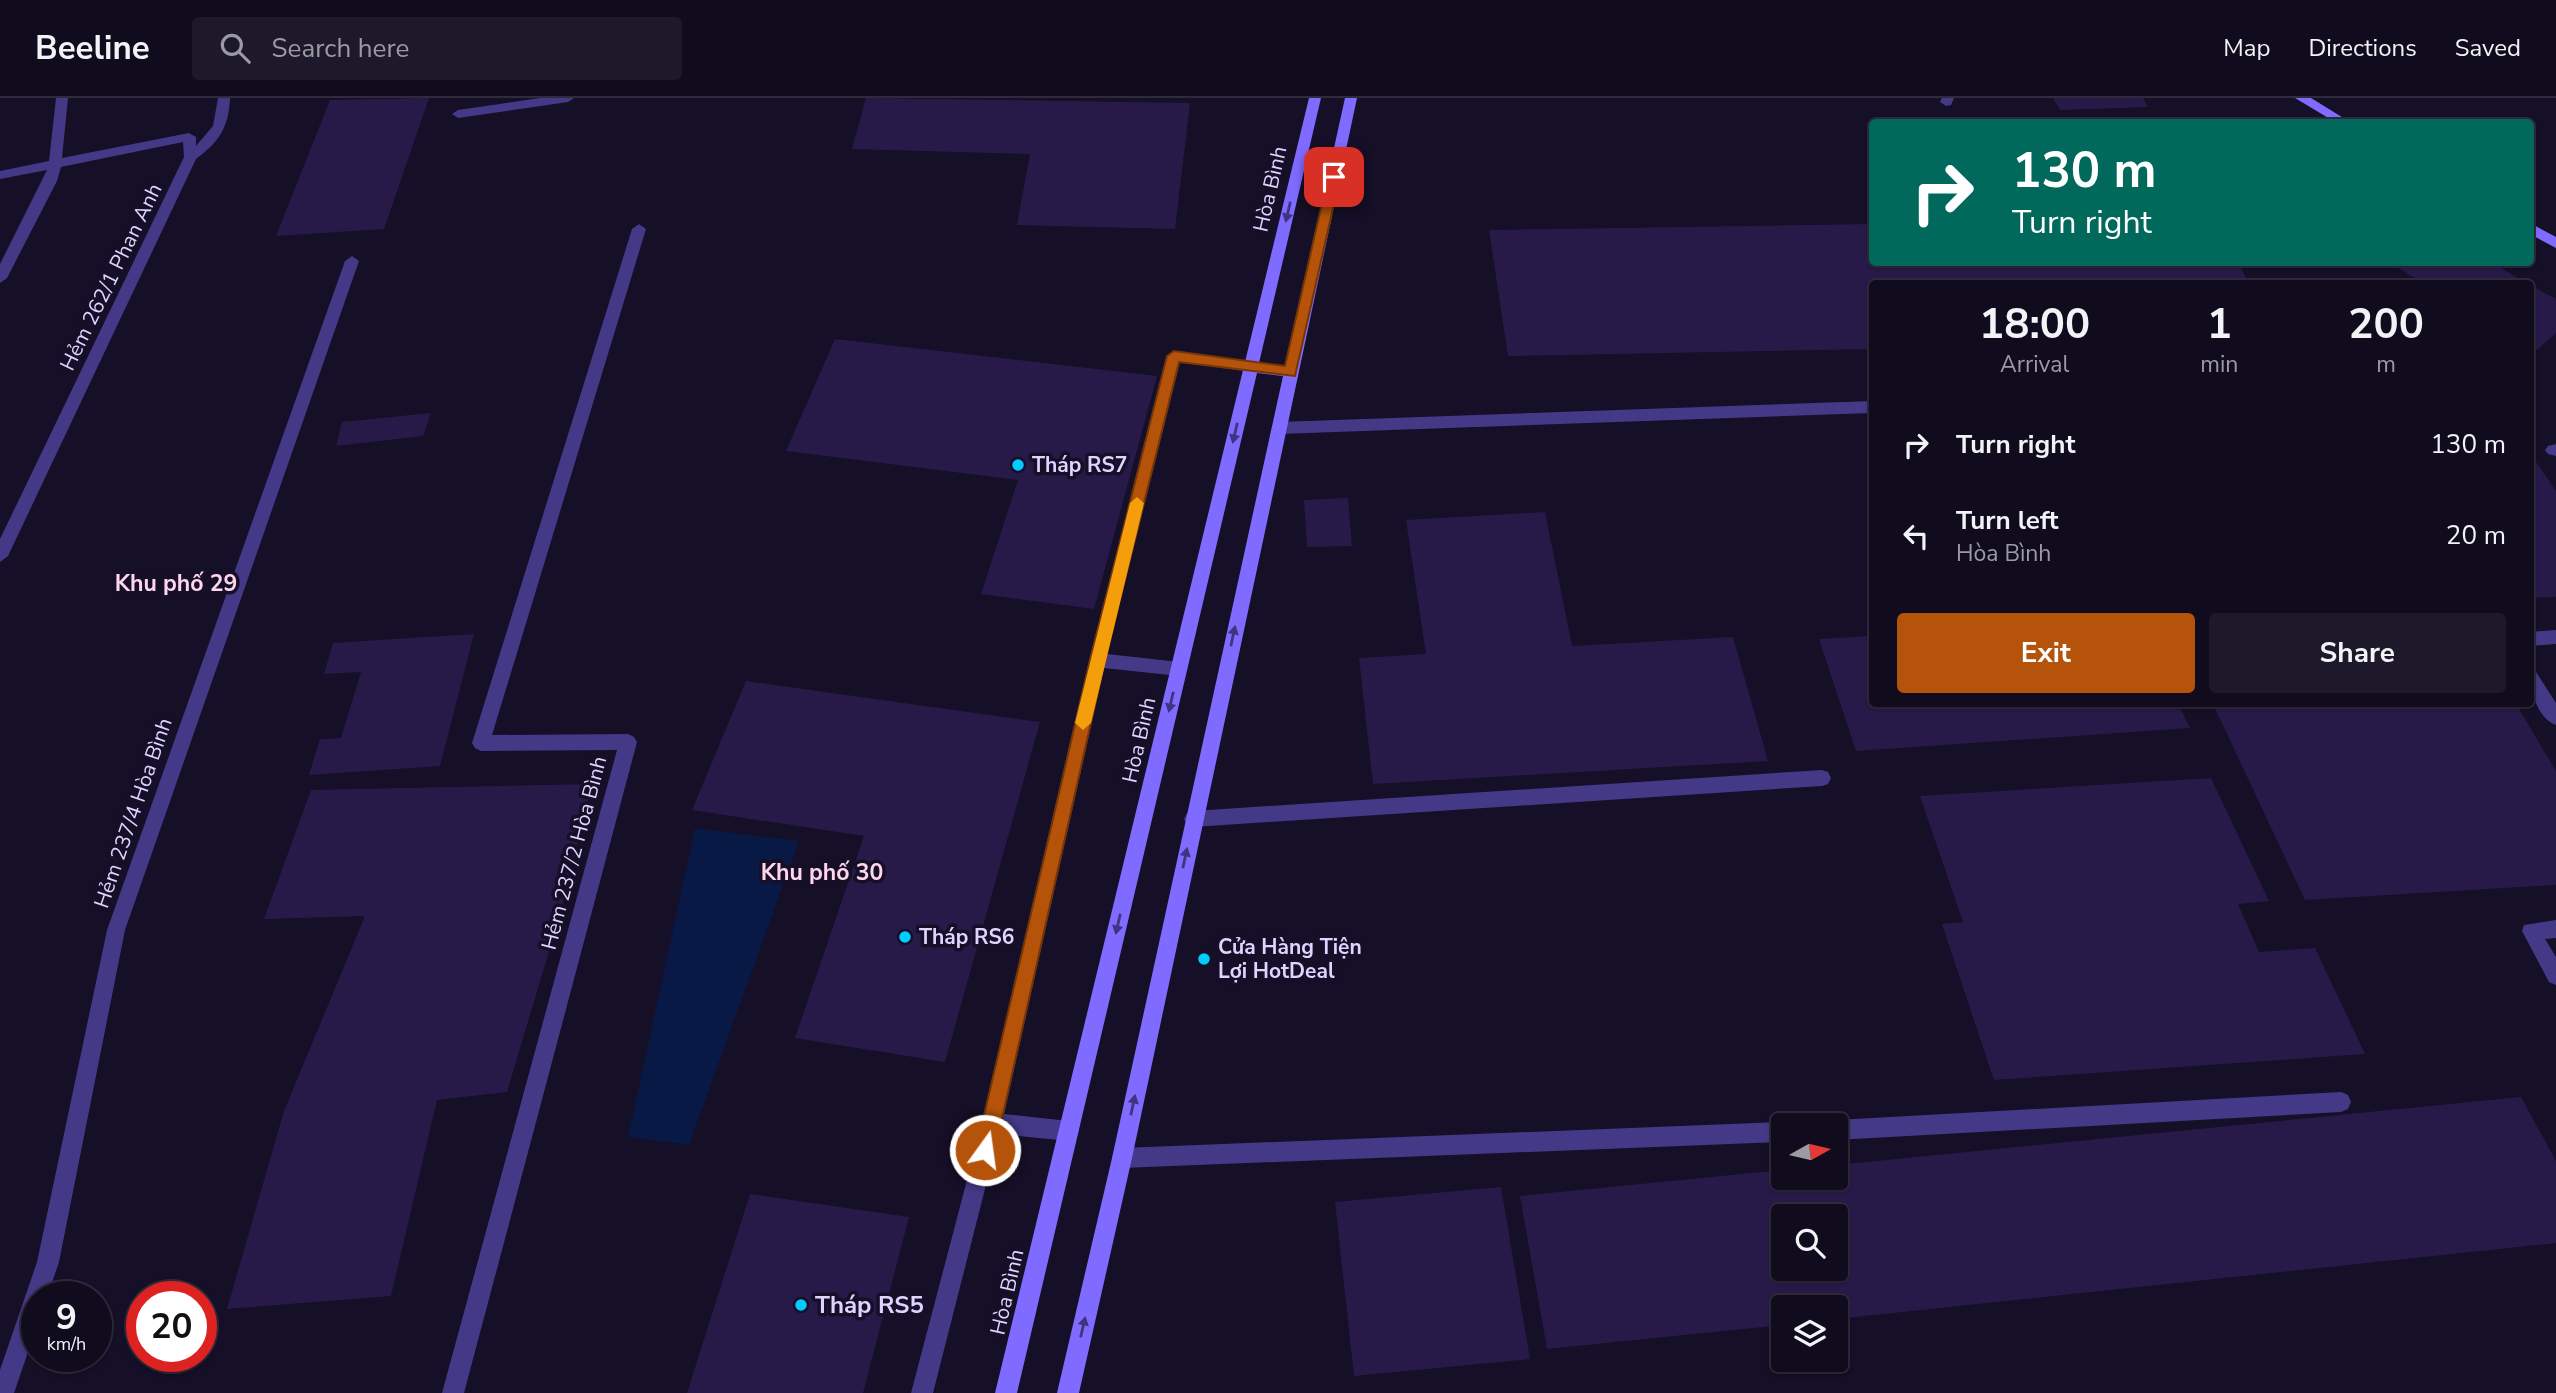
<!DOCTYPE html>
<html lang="en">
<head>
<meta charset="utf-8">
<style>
  :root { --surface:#100b1d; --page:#1e192a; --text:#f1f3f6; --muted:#9c9ba4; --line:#302b3b; --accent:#b45309 }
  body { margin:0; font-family:"Nunito Sans",sans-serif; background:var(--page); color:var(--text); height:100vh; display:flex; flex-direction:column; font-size:26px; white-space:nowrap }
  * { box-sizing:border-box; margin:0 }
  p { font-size:23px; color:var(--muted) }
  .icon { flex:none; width:38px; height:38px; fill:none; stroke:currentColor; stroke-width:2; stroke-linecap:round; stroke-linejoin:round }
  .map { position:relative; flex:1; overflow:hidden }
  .drawer { position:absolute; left:1869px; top:182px; width:665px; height:427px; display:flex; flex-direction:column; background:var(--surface); border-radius:7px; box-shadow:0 2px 5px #0004,0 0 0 2px var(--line) }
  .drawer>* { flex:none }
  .top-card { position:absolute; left:1869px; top:21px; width:665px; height:147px; border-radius:7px; box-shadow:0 2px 5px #0004,0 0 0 2px var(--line); background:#00695c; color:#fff; overflow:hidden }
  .needle { width:46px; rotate:82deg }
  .tools { position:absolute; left:1771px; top:1015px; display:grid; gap:14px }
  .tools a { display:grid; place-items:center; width:77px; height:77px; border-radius:7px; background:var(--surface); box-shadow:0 2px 5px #0004,0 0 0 2px var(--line); font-size:35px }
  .speed { position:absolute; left:21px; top:1183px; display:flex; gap:14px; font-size:35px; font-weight:700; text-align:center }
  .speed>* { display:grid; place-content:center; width:91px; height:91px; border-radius:50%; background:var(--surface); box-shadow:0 2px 5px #0004,0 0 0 2px var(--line); line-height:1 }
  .speed small { font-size:18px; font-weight:400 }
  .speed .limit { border:10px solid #d22; background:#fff; color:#111 }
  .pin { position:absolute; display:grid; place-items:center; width:60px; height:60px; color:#fff; margin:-30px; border-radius:14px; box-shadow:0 4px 10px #0006 }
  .me { position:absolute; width:77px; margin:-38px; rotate:14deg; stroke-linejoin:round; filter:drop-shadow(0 0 5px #0008) }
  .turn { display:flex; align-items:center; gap:24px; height:147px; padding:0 28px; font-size:32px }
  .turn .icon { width:91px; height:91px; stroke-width:2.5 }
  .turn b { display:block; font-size:49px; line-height:60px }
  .eta { display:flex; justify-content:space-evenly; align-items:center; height:119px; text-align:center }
  .eta b { font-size:42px; font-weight:700; line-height:49px }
  .cta { display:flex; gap:14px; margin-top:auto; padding:14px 28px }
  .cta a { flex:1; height:80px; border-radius:7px; background:var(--accent); color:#fff; font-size:28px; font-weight:700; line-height:80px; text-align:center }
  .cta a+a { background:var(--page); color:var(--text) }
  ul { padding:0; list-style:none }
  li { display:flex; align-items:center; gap:21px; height:91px; padding:0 28px }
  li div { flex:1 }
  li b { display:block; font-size:26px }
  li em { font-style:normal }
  header { display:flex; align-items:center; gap:42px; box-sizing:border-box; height:98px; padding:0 35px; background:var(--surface); border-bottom:2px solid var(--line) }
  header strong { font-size:33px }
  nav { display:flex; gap:38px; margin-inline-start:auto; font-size:24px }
  .search { width:490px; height:63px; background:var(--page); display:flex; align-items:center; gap:18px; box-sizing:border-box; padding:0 24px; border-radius:7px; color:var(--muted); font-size:26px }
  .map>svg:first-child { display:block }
</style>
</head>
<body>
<header>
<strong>Beeline</strong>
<div class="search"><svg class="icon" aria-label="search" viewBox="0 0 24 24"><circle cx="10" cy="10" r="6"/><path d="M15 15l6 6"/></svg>Search here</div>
<nav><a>Map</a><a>Directions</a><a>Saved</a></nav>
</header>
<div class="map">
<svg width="2556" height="1295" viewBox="0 0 2556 1295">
  <rect width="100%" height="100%" fill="#150f27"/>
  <path fill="#091945" d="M695 730 799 743 689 1047 628 1039Z"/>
  <g fill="#281a48" fill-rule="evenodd">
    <path d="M429 0 384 131 276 138 330 2Z"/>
    <path d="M866 0 1190 5 1175 131 1017 127 1030 56 852 51Z"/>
    <path d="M2053 0H2143L2148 9 2060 12Z"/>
    <path d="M1872 126V164H2238L2249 186H1872V251L1508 258 1489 132Z"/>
    <path d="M2389 164H2491L2528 186H2424Z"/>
    <path d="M2530 187 2556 201V235L2537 252 2530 248Z"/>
    <path d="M835 241 1157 278 1094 511 981 496 1018 382 786 353Z"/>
    <path d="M431 315 423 338 336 348 342 324Z"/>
    <path d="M2530 355 2556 393V499L2530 500Z"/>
    <path d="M1348 400 1352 448 1307 449 1304 402Z"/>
    <path d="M1545 414 1572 548 1733 539 1768 663 1373 686 1359 560 1426 556 1406 422Z"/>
    <path d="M474 536 440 668 309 677 320 641 341 640 361 574 324 576 333 545Z"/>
    <path d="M1872 538V606H2178L2190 630 1856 653 1819 541Z"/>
    <path d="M746 583 1040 624 945 964 795 940 864 738 692 712Z"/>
    <path d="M2213 606H2516L2556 673V787L2305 802Z"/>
    <path d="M2211 680 2269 803 2238 806 2259 854 2315 850 2365 956 1994 982 1942 826 1963 824 1920 698Z"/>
    <path d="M592 686 561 813 507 994 437 1002 391 1198 227 1211 284 1013 365 818 264 821 311 692Z"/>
    <path d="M2521 999 2556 1063V1145L1836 1221V1209H1783V1227L1547 1251 1520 1098 1783 1072V1080H1836V1067ZM1783 1118H1836V1171H1783Z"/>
    <path d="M1501 1089 1530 1261 1354 1278 1335 1104Z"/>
    <path d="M750 1096 909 1119 863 1295H687Z"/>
  </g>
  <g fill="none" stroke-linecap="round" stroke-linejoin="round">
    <g fill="#443987" fill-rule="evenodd">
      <path d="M540 0H574L568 4 458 20 452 16 458 12Z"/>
      <path d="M1942 0H1954L1951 7 1946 8 1940 4Z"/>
      <path d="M1174 253 1251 264 1258 269 1251 274 1180 264 1107 556 1179 564 1185 566 1187 571 1185 576 1179 578 1104 570 1004 1016 1069 1023 1076 1026 1079 1033 1076 1040 1069 1043 999 1036 933 1295H911L982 1025 1089 562 1167 258Z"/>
      <path d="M1872 303V315L1279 336 1271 330 1279 324Z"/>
      <path d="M2556 532V546L2530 548V534Z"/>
      <path d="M2530 572 2536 574 2556 605V627C2536 620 2530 590 2530 572Z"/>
      <path d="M1822 672 1828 674 1831 680 1828 686 1822 688 1193 729 1187 727 1184 721 1187 715 1193 713Z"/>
      <path d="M2556 822V840L2545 841 2556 859V887L2549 884 2522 833 2524 827Z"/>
      <path d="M2341 994 2348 997 2351 1004 2348 1011 2341 1014 1836 1042V1027H1828L1836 1022Z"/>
      <path d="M1783 1024 1790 1027H1783V1044L1122 1070 1115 1067 1112 1060 1115 1053 1122 1050Z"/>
    </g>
    <g fill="#443987" fill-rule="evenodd">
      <path d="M56 0H68L62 60 189 35 196 39V48L213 28 218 0H230C229 29 219 44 196 61L8 458 0 464V441L184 59 183 44 61 69 57 83 7 180 0 185V166L47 72 0 81V73L49 63Z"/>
      <path d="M639 126 646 131 492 637 628 636 634 639 637 644 464 1295H442L617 652 481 653 475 650 472 645 632 131Z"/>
      <path d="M352 158 359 163 125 832 59 1164 47 1199H37V1228L14 1295H0V1272L37 1164 107 832 345 163Z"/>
      <path d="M2556 346V358L2548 356 2545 352 2548 348Z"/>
    </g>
    <g fill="#7f6bff" fill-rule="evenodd">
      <path d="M1309 0H1321L1259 265 1286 268 1345 0H1357L1132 1060 1079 1295H1057L1112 1060 1283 278 1257 275 1017 1295H995Z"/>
      <path d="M2295 0H2311L2350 24H2335Z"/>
      <path d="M2530 125 2556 139V150L2530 136Z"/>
    </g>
  </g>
  <defs><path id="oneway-solid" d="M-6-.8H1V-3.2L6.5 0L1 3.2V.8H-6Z" transform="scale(1.75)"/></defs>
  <g fill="#3f347d">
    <use href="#oneway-solid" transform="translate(1288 114) rotate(103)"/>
    <use href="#oneway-solid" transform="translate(1235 335) rotate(103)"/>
    <use href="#oneway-solid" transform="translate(1233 538) rotate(-78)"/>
    <use href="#oneway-solid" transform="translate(1171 604) rotate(103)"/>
    <use href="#oneway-solid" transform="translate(1185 760) rotate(-78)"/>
    <use href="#oneway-solid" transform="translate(1118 826) rotate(103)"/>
    <use href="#oneway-solid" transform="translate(1133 1007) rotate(-78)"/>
    <use href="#oneway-solid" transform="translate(1083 1229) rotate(-77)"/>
  </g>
  <path fill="#b45309" stroke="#753606" stroke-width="2" d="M1334 75 1340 79 1295 278 1179 264 1105 562 995 1052 992 1059 985 1062 979 1059 976 1052 1090 562 1167 258 1174 253 1285 268 1328 79Z"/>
  <path fill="#f59e0b" d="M1137 399 1144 405 1091 625 1083 632 1075 625 1130 405Z"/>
  <g fill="#00cbff" stroke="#150f27" stroke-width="2.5">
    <circle cx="1018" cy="367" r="7"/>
    <circle cx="905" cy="839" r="7"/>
    <circle cx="1204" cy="861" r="7"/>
    <circle cx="801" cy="1207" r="7"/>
  </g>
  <g text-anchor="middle" stroke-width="7" stroke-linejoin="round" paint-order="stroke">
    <g font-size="21" fill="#ded4ff" stroke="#150f27">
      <text transform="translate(1270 91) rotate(-77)" y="7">Hòa Bình</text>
      <text transform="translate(111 179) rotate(-64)" y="7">Hẻm 262/1 Phan Anh</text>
      <text transform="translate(1139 642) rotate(-77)" y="7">Hòa Bình</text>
      <text transform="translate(133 715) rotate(-71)" y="7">Hẻm 237/4 Hòa Bình</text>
      <text transform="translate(574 755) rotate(-75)" y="7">Hẻm 237/2 Hòa Bình</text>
      <text transform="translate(1007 1194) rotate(-77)" y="7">Hòa Bình</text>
    </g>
    <g font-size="21" font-weight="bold" fill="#ded4ff" stroke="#150f27" text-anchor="start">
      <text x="1032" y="374">Tháp RS7</text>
      <text x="919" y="846">Tháp RS6</text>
      <text x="1218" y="856">Cửa Hàng Tiện<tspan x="1218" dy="24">Lợi HotDeal</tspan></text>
    </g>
    <g font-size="23" font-weight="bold" fill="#ffd6ec" stroke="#150f27">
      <text x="176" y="493">Khu phố 29</text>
      <text x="822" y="782">Khu phố 30</text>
    </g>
    <g font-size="24" font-weight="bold" fill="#ded4ff" stroke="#150f27" text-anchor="start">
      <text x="815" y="1215">Tháp RS5</text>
    </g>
  </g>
</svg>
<div class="tools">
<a><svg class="needle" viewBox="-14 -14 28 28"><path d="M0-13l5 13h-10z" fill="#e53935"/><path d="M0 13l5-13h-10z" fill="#9c9ba4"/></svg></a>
<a><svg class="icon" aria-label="search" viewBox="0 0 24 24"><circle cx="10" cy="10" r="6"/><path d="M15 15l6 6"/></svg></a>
<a><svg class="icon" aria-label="layers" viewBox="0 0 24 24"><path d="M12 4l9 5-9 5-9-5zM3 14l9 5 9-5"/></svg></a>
</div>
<div class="speed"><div>9<small>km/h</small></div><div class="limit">20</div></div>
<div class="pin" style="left:1334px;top:79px;background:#d93025"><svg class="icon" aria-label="arrive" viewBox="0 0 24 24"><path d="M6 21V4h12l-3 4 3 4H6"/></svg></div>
<svg class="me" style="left:985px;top:1052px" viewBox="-20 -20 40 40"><circle r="17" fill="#b45309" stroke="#fff" stroke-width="3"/><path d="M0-11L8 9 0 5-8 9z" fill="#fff"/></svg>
<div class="top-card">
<div class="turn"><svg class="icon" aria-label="right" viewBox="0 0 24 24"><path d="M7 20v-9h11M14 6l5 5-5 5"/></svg><div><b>130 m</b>Turn right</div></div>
</div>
<section class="drawer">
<div class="eta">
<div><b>18:00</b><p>Arrival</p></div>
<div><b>1</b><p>min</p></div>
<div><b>200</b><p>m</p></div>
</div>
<ul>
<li><svg class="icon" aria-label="right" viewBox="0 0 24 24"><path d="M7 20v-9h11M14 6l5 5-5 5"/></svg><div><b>Turn right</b></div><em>130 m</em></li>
<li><svg class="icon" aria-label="left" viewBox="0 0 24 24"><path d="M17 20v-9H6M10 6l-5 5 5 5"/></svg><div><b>Turn left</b><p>Hòa Bình</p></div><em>20 m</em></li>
</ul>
<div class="cta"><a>Exit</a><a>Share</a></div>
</section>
</div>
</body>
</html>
